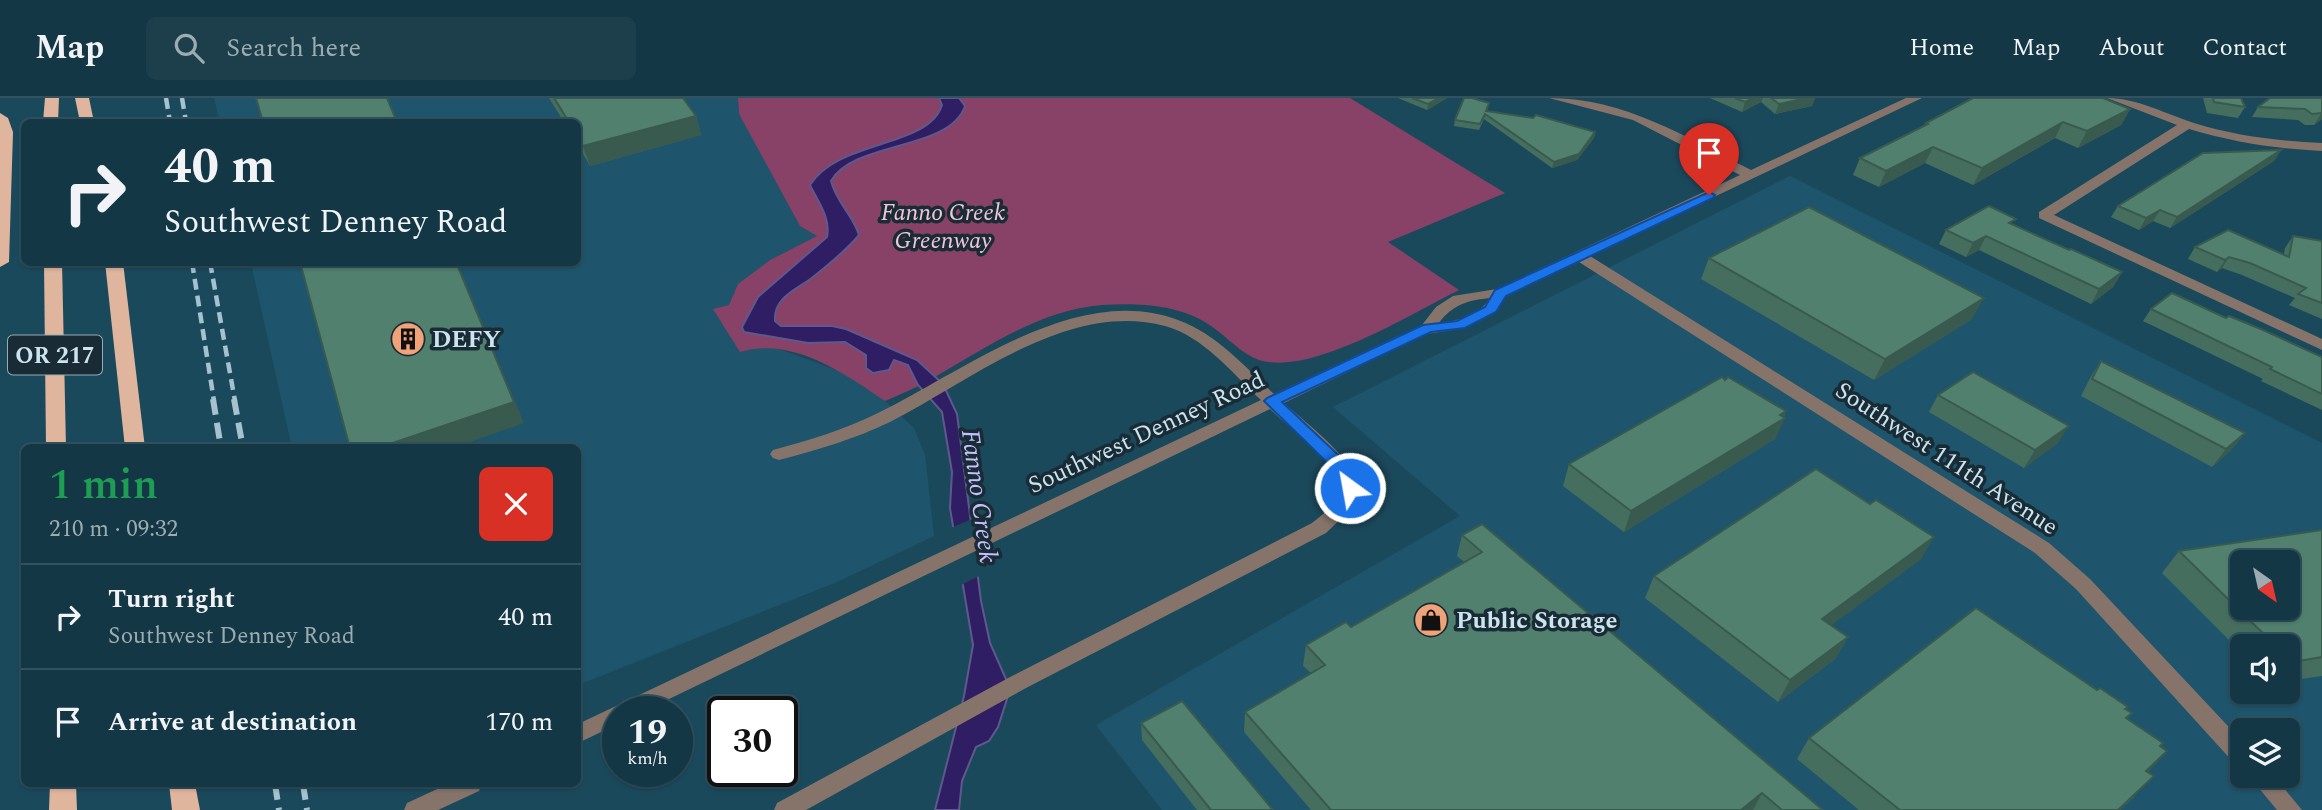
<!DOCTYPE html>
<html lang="en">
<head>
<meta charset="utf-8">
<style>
  :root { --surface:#143745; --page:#1d3f4c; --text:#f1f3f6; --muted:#9dacb3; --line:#33515e }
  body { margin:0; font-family:Spectral,serif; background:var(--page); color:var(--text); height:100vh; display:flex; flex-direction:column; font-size:26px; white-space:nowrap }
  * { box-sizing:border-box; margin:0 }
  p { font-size:23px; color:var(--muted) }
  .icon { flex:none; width:38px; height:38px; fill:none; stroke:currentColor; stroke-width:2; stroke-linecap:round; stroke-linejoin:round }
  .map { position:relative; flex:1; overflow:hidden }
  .side { position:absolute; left:21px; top:346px; width:560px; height:343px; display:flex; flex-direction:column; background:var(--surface); border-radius:10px; box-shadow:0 2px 5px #0004,0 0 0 2px var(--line) }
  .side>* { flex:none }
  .hud { position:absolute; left:21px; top:21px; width:560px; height:147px; border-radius:10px; box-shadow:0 2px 5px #0004,0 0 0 2px var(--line); background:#143745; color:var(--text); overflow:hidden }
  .needle { width:46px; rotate:146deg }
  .buttons { position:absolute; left:2230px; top:452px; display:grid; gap:14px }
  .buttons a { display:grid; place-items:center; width:70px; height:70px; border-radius:10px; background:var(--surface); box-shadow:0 2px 5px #0004,0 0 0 2px var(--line); font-size:35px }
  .speed { position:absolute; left:602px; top:598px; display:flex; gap:14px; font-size:35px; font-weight:700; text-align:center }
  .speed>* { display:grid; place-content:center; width:91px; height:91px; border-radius:50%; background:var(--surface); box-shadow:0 2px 5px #0004,0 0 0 2px var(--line); line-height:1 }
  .speed small { font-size:18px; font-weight:400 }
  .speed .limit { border:4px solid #111; border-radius:10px; background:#fff; color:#111 }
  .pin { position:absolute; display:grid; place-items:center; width:60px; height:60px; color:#fff; margin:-72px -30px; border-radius:50% 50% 50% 0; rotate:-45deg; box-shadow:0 0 7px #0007 }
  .pin .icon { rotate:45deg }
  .me { position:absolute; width:77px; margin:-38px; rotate:328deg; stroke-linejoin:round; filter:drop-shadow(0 0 5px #0008) }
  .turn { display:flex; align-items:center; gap:24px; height:147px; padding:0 28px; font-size:32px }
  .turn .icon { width:91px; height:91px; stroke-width:2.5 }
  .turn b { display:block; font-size:49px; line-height:60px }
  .round { display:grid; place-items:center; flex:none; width:74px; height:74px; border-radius:10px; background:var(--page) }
  .head { display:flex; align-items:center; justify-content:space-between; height:119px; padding:0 28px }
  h1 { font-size:42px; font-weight:600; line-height:52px; color:#1e9e55 }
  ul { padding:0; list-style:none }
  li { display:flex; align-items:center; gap:21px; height:105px; padding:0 28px; border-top:2px solid var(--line) }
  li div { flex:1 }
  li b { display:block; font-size:26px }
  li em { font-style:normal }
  header { display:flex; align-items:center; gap:42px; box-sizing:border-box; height:98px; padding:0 35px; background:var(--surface); border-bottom:2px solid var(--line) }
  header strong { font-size:33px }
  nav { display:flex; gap:38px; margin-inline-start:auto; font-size:24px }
  .search { width:490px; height:63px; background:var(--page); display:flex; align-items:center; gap:18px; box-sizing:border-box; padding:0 24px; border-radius:10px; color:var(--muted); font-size:26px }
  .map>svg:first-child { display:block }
</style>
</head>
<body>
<header>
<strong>Map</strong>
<div class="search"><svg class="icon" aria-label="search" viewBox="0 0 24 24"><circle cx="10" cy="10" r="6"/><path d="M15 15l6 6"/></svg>Search here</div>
<nav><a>Home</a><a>Map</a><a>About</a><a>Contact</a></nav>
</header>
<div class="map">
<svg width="2322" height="712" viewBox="0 0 2322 712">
  <rect width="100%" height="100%" fill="#1b495c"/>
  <g fill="#1e556c" fill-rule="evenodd">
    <path d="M214 0H738L739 16 800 128 817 138 770 162 738 186 729 207 714 211 756 249 776 250 842 274 885 303 914 330 925 357 934 438 837 484 578 587V350H292L251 165 578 164V24H220Z"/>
    <path d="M1790 78 2322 345V712H1162L1096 627 1460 418 1333 309ZM2242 464H2287V509H2242ZM2242 548H2287V593H2242ZM2242 632H2287V677H2242Z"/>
  </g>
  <path fill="#884267" d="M738 0H1350L1505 95 1388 144 1459 192C1412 215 1301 285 1252 259 1235 250 1222 234 1205 224 1175 206 1136 205 1102 207 1039 212 986 250 933 280 918 289 901 296 885 303 844 275 792 238 740 254L713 211 729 207 738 186 770 162 817 138 800 128 739 16Z"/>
  <path fill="#2f1e63" stroke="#5e598d" stroke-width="2" d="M939 0H959L965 8C950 53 853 43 831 83 836 104 853 117 859 137 846 153 829 166 813 179 798 191 773 199 775 223L781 228H832L846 231 917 262 943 286 957 316 981 503 990 545 1006 581 1007 601 998 629 989 643 976 649 962 683 959 712H935L964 598 973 547 950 410 952 374 942 314 918 287 908 267 894 262 889 272 873 275 866 270V257L845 244 808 245 744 234 742 229 758 199 827 139C831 120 818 104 810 87 839 41 929 50 942 7Z"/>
  <path fill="#1b495c" d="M974 420 981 477 959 488 951 430Z"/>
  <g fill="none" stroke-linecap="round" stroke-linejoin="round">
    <g fill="#86746b" fill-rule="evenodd">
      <path d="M1549 0C1624 0 1686 39 1751 72L1906 0H1922L1590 158 2049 445 2090 481 2242 643V667L2234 665 2076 491 2035 455 1579 164 1506 198 1496 214 1466 230 1426 236 1284 305C1301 321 1362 367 1359 391 1356 410 1338 423 1326 435L1026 590 806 712H774L777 705 1012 578 1312 425C1323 416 1337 407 1340 392 1345 372 1285 326 1270 311L642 614H618V626L578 645V626L1261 302C1233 276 1203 238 1165 228 1068 202 971 283 890 324 855 341 817 352 779 362L773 360 770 356 773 352C809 342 844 332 878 315 964 273 1077 184 1178 222 1217 236 1245 269 1274 296L1422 227 1436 209 1453 198 1497 191 1740 77 1633 22ZM1490 200C1480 217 1457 223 1439 225 1452 207 1468 202 1490 200Z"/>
      <path d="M2107 0C2137 0 2166 16 2194 25 2236 38 2278 43 2322 45V53C2276 51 2233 44 2189 31L2054 117 2322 241V252L2039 120V114L2177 27Z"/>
      <path d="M2248 677H2273L2302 712H2277Z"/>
      <path d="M448 686H482L479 693 438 712H404L407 705Z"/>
    </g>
    <g fill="#dfb59e" fill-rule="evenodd">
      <path d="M45 0H59L58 24H43Z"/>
      <path d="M75 0H89L94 24H80Z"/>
      <path d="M0 15 8 20 13 34 9 164 0 169Z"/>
      <path d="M44 164H62L66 350H46Z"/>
      <path d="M105 164H123L145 350H125Z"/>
      <path d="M50 686H76L77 712H49Z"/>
      <path d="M169 686H195L200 712H172Z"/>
    </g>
    <g stroke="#a6c2cf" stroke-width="4.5" stroke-dasharray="11 6" stroke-linecap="butt">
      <path d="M166 0 170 24"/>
      <path d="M182 0 186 24"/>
      <path d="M192 164 214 303"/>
      <path d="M210 164 235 303"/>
    </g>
    <g stroke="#a6c2cf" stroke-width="6" stroke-dasharray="16 8" stroke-linecap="butt">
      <path d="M213 301 221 350"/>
      <path d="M234 301 243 350"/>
      <path d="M275 686 279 712"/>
      <path d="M303 686 307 712"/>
    </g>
  </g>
  <g fill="#466e5f">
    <path d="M549 0H683L696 18 701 37 590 68 578 47V24H564Z"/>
    <path d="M1398 0H1447L1427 12Z"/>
    <path d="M1710 0H1815L1812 8 1775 16 1761 4 1742 14Z"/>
    <path d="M2203 0H2241L2245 9 2238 20 2207 15Z"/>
    <path d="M2322 0V21L2314 27H2305L2298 22 2252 19 2258 9Z"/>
    <path d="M1488 10 1487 13 1595 34 1594 40 1577 62 1552 70 1484 21 1479 32 1454 28 1455 22Z"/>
    <path d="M2130 11 2121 27 2078 50 2055 40 1973 87 1925 65 1879 89 1853 77 1860 60 1925 28 1926 25Z"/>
    <path d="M2281 52 2274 63 2170 130 2153 123 2139 132 2111 119 2118 108Z"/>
    <path d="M2013 126 2069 152 2122 174 2113 189 2091 206 1979 152 1966 159 1939 146 1946 132Z"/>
    <path d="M2293 138 2322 143V221L2289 207 2295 200 2242 177 2222 170 2217 174 2188 161 2195 149 2284 156 2285 150Z"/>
    <path d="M1709 160 1972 221 1874 282 1701 181Z"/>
    <path d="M2151 211 2226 220 2322 259V312L2261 283 2263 281 2143 223Z"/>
    <path d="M2101 263 2245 335 2231 352 2212 369 2081 298 2090 280Z"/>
    <path d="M1725 282 1786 313 1775 341 1624 434 1563 388 1569 366Z"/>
    <path d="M1938 297 2058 345 2024 370 1929 314Z"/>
    <path d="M2322 432V578L2287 583V548H2242V555L2162 475 2179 453Z"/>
    <path d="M1462 437 1823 712H1311L1244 634 1245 614 1311 575 1303 568 1306 547 1351 529 1464 464 1457 458Z"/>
    <path d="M1921 461 1831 527 1848 539 1835 561 1778 604 1645 500 1654 478Z"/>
    <path d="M2126 611 2132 615 2127 621 2167 653 2148 674 2134 699 2120 712H1859L1797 661 1809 640Z"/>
    <path d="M1141 625 1273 712H1197L1142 642Z"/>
  </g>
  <g fill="#395a4e">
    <path d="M1439 0H1447L1427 12 1428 6Z"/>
    <path d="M1754 0H1763L1761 4 1742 14 1745 4Z"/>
    <path d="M1803 0H1815L1812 8 1775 16 1779 6Z"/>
    <path d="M2130 11 2121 27 2078 50 2087 33Z"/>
    <path d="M2322 15V21L2314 27 2321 16Z"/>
    <path d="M696 18 701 37 590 68 583 48Z"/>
    <path d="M2063 24 2055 40 1973 87 1982 70Z"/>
    <path d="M1595 34 1594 40 1577 62 1552 70 1554 64Z"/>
    <path d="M1933 49 1925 65 1879 89 1886 73Z"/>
    <path d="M2281 52 2274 63 2170 130 2177 119Z"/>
    <path d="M2160 112 2153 123 2139 132 2146 120Z"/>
    <path d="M1986 138 1979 152 1966 159 1973 145Z"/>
    <path d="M2229 159 2222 170 2217 174 2225 162Z"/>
    <path d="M457 164 524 325 453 350H378Z"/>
    <path d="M2122 174 2113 189 2091 206 2099 191Z"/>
    <path d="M1984 200 1972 221 1874 282 1885 261Z"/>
    <path d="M1786 313 1782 321 1785 320 1775 341 1624 434 1631 413Z"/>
    <path d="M2069 328 2058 345 2024 370 2035 352Z"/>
    <path d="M2245 335 2231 352 2212 369 2226 351Z"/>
    <path d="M1934 439 1921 461 1810 543 1822 521Z"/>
    <path d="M1848 539 1835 561 1778 604 1790 582Z"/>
    <path d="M2167 653 2148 674 2146 673Z"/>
    <path d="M2154 678 2120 712H2118Z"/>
    <path d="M1762 695 1753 712H1741Z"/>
  </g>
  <g fill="#51806f" stroke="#395a4e" stroke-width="2" fill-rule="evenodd">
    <path d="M256 0H387L397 24H263Z"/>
    <path d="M554 0H683L696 18 583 48 578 39V24H569Z"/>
    <path d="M1412 0H1439L1428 6Z"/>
    <path d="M1464 0H1472L1489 5 1486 13 1533 20 1536 17 1595 34 1579 56 1554 64 1485 16 1480 26 1455 22Z"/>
    <path d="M1735 0H1754L1745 4Z"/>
    <path d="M1771 0H1807L1779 6Z"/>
    <path d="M1973 0H2103L2130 11 2087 33 2063 24 1982 70 1933 49 1886 73 1860 60 1928 26 1926 25Z"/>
    <path d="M2213 0H2241L2245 9 2214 4Z"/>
    <path d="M2270 0H2322V15L2312 16 2305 11 2258 9Z"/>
    <path d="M2281 52 2177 119 2160 112 2146 120 2118 108 2203 55Z"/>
    <path d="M1989 108 2016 121 2009 125 2069 152 2071 151 2122 174 2099 191 1986 138 1973 145 1946 132Z"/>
    <path d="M1809 109 1984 200 1885 261 1709 160Z"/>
    <path d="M2228 132 2289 159 2293 138 2322 143V205L2298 196 2306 190 2250 165 2229 159 2225 162 2195 149Z"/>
    <path d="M300 164H456L514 304 378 350H350Z"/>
    <path d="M2172 195 2226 220 2229 218 2263 232 2322 259V296L2270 271 2272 269 2151 211Z"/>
    <path d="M2101 263 2245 335 2226 351 2092 281Z"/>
    <path d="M1973 274 2069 328 2035 352 1938 297Z"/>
    <path d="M1722 279 1725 282 1728 279 1786 313 1780 317 1785 320 1631 413 1569 366Z"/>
    <path d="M1816 371 1870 406 1876 402 1934 439 1822 521 1848 539 1790 582 1654 478Z"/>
    <path d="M1482 426 1823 712H1782L1762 695 1741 712H1331L1245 614 1325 567 1306 547 1346 524 1351 529 1482 454 1462 437Z"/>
    <path d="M2322 432V559L2293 564 2287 559V548H2276L2179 453ZM2242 464H2287V509H2242Z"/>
    <path d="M1976 510 2097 592 2100 590 2128 609 2125 611 2132 615 2126 620 2163 645 2160 648 2167 653 2146 673 2154 678 2118 712H1900L1809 640Z"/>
    <path d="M1182 603 1273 712H1211L1141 625Z"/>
  </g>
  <path fill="#1a73e8" stroke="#114b97" stroke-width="2" d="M1709 94 1715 97 1713 100 1506 198 1496 214 1465 230 1431 234 1282 304 1350 368 1358 390 1356 394H1344L1337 374 1264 303 1267 300 1423 227 1457 223 1485 209 1495 192Z"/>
  <defs>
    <g id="building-disc" transform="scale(1.75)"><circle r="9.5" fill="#f0a279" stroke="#192c35"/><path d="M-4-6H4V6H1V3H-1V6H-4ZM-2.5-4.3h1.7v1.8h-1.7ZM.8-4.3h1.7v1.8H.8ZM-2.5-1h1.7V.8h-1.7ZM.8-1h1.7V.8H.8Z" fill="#111"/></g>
    <g id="shop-disc" transform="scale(1.75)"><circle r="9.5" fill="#f0a279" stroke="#192c35"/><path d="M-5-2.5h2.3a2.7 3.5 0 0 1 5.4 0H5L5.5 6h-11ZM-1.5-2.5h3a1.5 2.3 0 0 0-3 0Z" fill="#111"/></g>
  </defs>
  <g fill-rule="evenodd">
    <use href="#building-disc" x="408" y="241"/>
    <use href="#shop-disc" x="1431" y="522"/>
  </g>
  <g text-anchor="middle" stroke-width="7" stroke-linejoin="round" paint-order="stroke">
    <rect fill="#192c35" stroke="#96adb7" stroke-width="2" x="8" y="237.5" width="94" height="39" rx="5"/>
    <g font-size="23" font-weight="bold" fill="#cce4ef">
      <text x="55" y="265">OR 217</text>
    </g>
    <g font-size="24" font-style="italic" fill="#f2c5da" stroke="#192c35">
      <text x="943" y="122">Fanno Creek<tspan x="943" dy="28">Greenway</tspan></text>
    </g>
    <g font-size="24" font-weight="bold" fill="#cce4ef" stroke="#192c35" text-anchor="start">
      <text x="432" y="249">DEFY</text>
      <text x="1456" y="530">Public Storage</text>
    </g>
    <g font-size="24" fill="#cce4ef" stroke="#192c35">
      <text transform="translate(1146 334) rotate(-25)" y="8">Southwest Denney Road</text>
      <text transform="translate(1947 360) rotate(33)" y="8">Southwest 111th Avenue</text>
    </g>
    <g font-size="26" font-style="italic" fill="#c6c0fe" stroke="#192c35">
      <text transform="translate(980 398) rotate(82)" y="9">Fanno Creek</text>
    </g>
  </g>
</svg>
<div class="buttons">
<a><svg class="needle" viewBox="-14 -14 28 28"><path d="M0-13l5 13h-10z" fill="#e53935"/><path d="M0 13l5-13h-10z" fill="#9dacb3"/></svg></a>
<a><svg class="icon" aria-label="sound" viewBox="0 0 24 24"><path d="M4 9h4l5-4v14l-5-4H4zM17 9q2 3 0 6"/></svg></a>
<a><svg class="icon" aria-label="layers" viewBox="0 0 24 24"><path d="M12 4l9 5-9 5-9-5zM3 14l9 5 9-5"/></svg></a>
</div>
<div class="speed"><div>19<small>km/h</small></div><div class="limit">30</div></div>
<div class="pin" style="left:1709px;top:97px;background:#d93025"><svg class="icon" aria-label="arrive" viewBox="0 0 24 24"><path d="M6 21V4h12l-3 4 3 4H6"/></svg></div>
<svg class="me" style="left:1350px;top:390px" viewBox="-20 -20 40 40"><circle r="17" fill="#1a73e8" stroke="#fff" stroke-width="3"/><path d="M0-11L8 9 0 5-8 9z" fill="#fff"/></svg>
<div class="hud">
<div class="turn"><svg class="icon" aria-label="right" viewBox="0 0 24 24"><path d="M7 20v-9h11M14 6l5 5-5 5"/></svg><div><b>40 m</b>Southwest Denney Road</div></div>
</div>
<section class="side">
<div class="head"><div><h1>1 min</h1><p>210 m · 09:32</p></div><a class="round" style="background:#d93025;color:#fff"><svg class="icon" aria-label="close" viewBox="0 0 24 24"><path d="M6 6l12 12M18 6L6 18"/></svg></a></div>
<ul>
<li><svg class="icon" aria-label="right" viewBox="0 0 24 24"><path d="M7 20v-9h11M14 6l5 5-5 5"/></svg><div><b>Turn right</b><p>Southwest Denney Road</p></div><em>40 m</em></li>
<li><svg class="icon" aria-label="arrive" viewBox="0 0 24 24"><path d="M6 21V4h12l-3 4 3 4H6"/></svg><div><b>Arrive at destination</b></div><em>170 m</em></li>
</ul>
</section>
</div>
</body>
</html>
